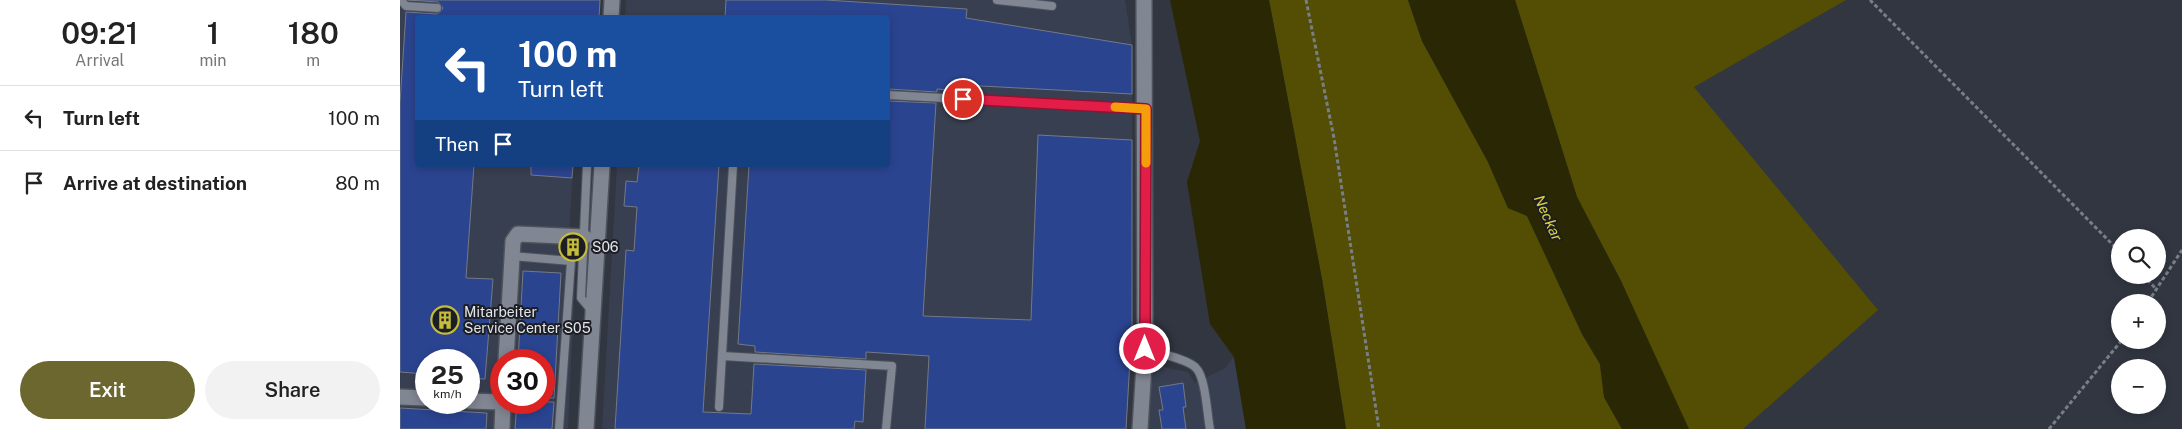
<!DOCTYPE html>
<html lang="en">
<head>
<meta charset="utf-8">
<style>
  :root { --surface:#fff; --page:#f2f2f2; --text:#222; --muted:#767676; --line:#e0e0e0; --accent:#6c672e }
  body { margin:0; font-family:"Public Sans",sans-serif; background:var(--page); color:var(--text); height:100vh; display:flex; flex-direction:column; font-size:19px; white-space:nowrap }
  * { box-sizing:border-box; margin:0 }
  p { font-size:16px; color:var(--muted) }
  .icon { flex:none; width:28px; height:28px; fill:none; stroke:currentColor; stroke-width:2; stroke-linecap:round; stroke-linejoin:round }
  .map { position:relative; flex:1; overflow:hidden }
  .side { display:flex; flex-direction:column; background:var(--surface); width:400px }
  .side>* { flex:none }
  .hud { position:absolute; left:15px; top:15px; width:475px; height:152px; border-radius:5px; box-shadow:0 2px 8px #0003; background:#1a4fa0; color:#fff; overflow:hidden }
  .fabs { position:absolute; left:1711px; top:229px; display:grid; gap:10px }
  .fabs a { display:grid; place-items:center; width:55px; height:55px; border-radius:50%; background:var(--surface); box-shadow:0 2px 8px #0003; font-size:25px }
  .speed { position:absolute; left:15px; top:349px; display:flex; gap:10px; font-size:25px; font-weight:700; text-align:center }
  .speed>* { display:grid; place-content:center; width:65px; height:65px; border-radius:50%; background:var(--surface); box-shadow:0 2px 8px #0003; line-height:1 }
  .speed small { font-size:12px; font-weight:400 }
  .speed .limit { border:8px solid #d22; background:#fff; color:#111 }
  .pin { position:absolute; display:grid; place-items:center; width:42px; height:42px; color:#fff; margin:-21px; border:2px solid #fff; border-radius:50%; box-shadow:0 1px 5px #0007 }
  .me { position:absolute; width:55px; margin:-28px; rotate:0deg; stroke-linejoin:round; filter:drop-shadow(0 0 4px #0008) }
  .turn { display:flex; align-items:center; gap:18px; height:105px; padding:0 20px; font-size:22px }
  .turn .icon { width:65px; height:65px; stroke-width:2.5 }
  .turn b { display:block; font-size:35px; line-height:42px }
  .then { display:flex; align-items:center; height:48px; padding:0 20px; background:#0003; gap:10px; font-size:19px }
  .eta { display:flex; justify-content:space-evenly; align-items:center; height:85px; text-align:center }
  .eta b { font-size:30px; font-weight:600; line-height:35px }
  .button { display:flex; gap:10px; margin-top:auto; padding:10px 20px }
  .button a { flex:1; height:58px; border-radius:30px; background:var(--accent); color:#fff; font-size:20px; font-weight:600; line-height:58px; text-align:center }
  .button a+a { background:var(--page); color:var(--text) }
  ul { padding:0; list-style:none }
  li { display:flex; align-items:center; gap:15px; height:65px; padding:0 20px; border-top:1px solid var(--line) }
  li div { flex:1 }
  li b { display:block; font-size:19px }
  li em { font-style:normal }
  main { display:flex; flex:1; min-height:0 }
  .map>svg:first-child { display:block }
</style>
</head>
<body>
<main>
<section class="side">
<div class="eta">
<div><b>09:21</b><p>Arrival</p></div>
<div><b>1</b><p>min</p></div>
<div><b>180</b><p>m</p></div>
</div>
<ul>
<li><svg class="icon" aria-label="left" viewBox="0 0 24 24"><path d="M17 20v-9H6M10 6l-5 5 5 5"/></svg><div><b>Turn left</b></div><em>100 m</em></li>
<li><svg class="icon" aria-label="arrive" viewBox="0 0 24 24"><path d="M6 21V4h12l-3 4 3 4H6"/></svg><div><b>Arrive at destination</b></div><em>80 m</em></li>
</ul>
<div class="button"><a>Exit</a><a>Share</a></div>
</section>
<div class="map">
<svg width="1782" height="429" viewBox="0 0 1782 429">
  <rect width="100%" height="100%" fill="#313641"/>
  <g fill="#383f50" fill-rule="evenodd">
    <path d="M0 0H200L199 17 18 18V165H173L169 239 177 240 168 429H0ZM26 360H69V402H26ZM101 360H144V402H101Z"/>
    <path d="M226 0H725L732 45V325L726 429H202L217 165H488V18L225 17Z"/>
    <path d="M834 357 846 429H747L749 364 788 372 795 383 825 368Z"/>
  </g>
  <g fill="#534e04">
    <path d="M869 0H1008L1022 41 1088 162 1108 208 1127 216 1182 334 1200 364 1204 397 1222 429H946L922 279Z"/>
    <path d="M1115 0H1446L1294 87 1478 310 1343 429H1289L1285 424 1221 281 1177 197Z"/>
  </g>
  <g fill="#2a2704">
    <path d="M770 0H869L922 279 946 429H846L834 357 810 324 787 182 800 141Z"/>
    <path d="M1008 0H1115L1177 197 1221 281 1289 429H1222L1204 397 1200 364 1182 334 1127 216 1108 208 1088 162 1022 41Z"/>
  </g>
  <g fill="#2b4490" stroke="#737985">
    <path d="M8 0H200L199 18H18V165H74L66 278 93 279 85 379 69 378V360H26V374L0 372V103L6 12 37 14 41 11 43 8 38 2Z"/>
    <path d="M326 0H426L567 9 566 18 732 45V94L562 85V91L537 89V92L488 89V18H325Z"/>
    <path d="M488 101 536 103 523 316 631 320 638 135 732 140V325L726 429H525L529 356 466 352V359L355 352V346L338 344 349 165H488Z"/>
    <path d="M131 165H173L172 178 131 175Z"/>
    <path d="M239 165H319L303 412 351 414 354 364 466 370 463 422 455 421 454 429H215L226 250 234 251 237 207 224 206 226 181 237 182Z"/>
    <path d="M123 271 161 273 154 398H144V360H118Z"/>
    <path d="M783 383 786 407H783L786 429H762L759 410H763L759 387Z"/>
    <path d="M117 402H154L152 429H115Z"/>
    <path d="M0 408 87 413 86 429H0Z"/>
  </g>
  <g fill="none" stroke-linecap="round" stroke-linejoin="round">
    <g stroke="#4d525b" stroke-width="10">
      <g id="lane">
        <path d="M1 0 6 6 37 8"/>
        <path d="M597 0 652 6"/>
        <path d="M488 95 746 109"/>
        <path d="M187 165 181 298 192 311"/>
        <path d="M112 256 171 261 159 429"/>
        <path d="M745 349C757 353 788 359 796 368 806 378 807 415 810 429"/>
        <path d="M322 356 492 366 486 429"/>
        <path d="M319 407 333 165"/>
      </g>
    </g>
    <g stroke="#4d525b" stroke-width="18">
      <g id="street">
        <path d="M211 18 212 0"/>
        <path d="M106 360 113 241 118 234 184 237"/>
        <path d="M0 397 26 398"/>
        <path d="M69 401 101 402"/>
        <path d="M102 429 103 402"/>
        <path d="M186 429 202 165"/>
        <path d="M740 429 745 349 744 0"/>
      </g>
    </g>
    <g stroke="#797e87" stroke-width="3" stroke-dasharray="4 2.5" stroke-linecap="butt">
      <path d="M906 0 934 138 979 429"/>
      <path d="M1470 0 1720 252"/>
      <path d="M1743 275 1757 290"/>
      <path d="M1748 302 1782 250"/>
      <path d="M1649 429 1722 340"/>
    </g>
    <use href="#lane" stroke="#808692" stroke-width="8"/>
    <use href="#street" stroke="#808692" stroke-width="15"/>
  </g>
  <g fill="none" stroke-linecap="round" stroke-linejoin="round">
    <g stroke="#92132f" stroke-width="12">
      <path id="route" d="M563 99 746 109 745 349"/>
    </g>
    <use href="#route" stroke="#e11d48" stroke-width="9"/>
    <path stroke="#f59e0b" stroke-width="9" d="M715 107 746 109V163"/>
  </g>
  <defs>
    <g id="building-ring" transform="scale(1.4375)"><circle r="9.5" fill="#1c1e23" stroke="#c6bc3c" stroke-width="1.5"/><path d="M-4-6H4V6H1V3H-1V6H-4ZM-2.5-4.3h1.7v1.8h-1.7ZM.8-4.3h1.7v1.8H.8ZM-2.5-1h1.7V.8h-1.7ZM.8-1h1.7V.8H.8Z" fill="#c6bc3c"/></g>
  </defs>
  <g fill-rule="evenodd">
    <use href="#building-ring" x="173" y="247"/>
    <use href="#building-ring" x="45" y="320"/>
  </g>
  <g text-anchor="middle" stroke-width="4" stroke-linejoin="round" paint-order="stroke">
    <g font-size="14" fill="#e2e6ed" stroke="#1c1e23" text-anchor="start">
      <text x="192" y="252">S06</text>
      <text x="64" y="317">Mitarbeiter<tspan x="64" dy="16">Service Center S05</tspan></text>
    </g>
    <g font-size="15" font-style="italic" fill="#dcd13e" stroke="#1c1e23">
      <text transform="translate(1148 218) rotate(66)" y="5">Neckar</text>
    </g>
  </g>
</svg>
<div class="fabs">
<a><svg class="icon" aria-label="search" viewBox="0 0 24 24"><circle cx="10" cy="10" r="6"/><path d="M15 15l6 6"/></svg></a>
<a>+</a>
<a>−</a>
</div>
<div class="speed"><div>25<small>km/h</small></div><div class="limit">30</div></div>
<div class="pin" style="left:563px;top:99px;background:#d93025"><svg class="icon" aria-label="arrive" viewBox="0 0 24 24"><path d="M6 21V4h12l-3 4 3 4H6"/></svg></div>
<svg class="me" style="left:745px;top:349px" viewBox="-20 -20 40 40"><circle r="17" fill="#e11d48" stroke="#fff" stroke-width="3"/><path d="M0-11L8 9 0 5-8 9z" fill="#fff"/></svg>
<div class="hud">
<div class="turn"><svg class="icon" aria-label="left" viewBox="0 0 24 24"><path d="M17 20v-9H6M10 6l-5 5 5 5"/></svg><div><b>100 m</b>Turn left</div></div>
<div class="then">Then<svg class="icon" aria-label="arrive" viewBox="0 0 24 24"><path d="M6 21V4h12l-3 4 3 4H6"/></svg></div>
</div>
</div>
</main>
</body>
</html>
